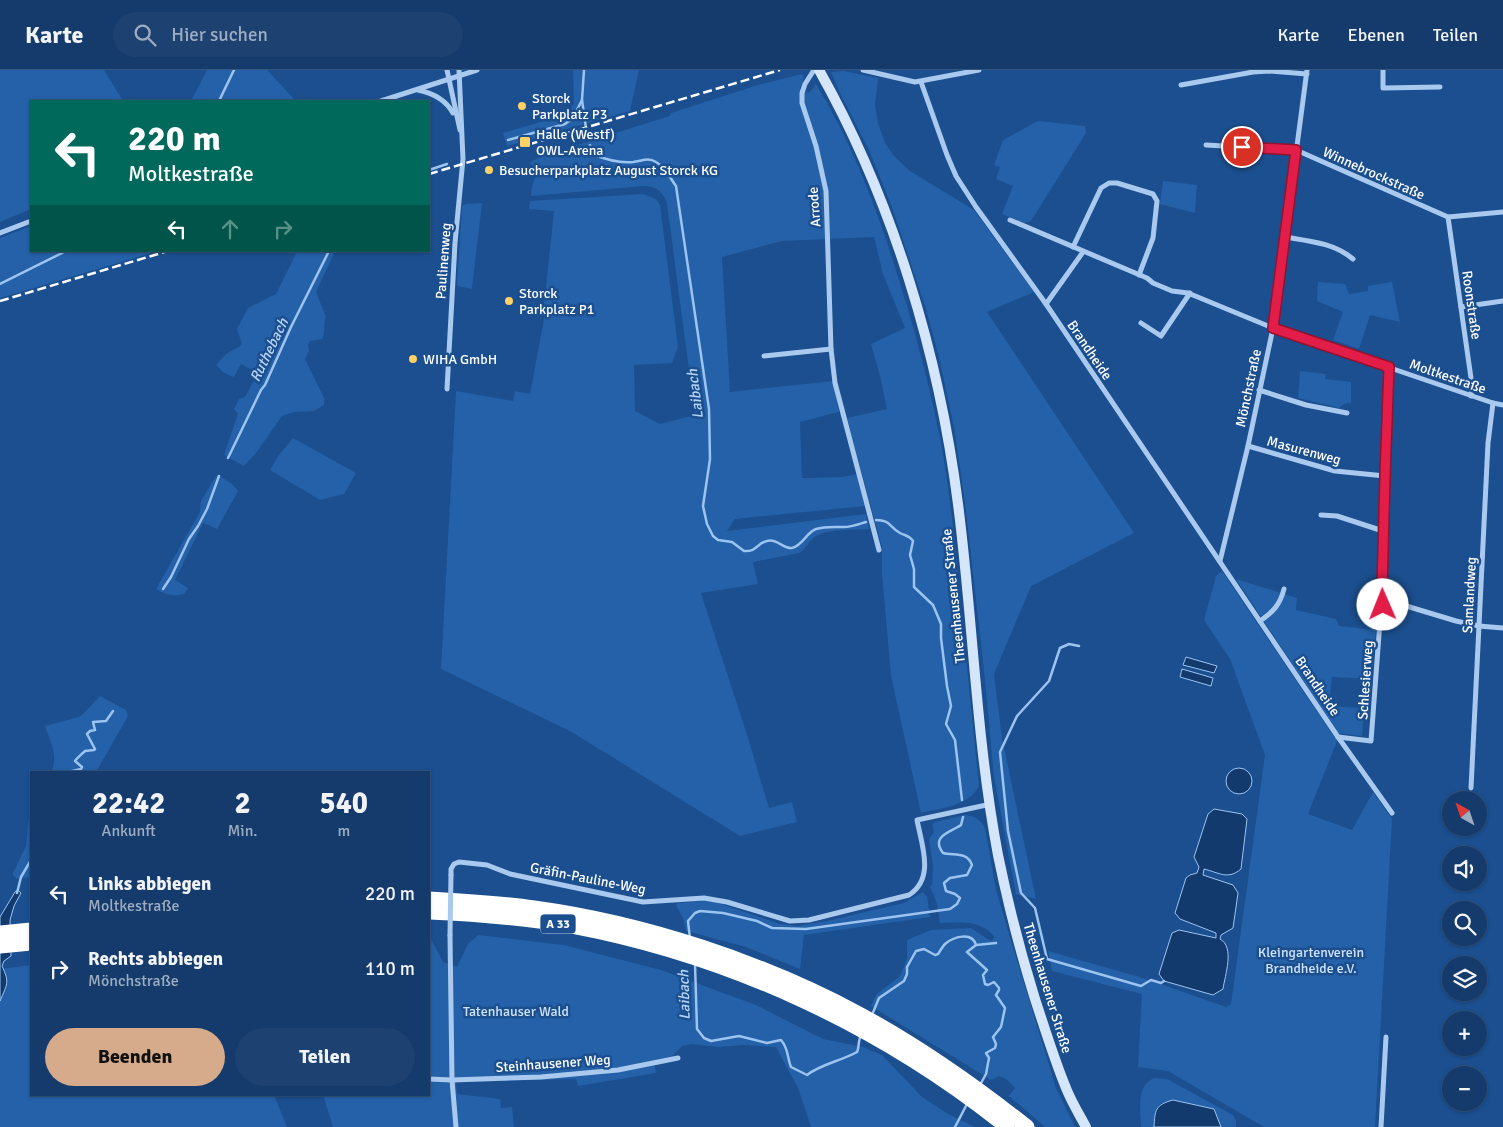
<!DOCTYPE html>
<html lang="de">
<head>
<meta charset="utf-8">
<style>
  :root { --surface:#143b6b; --page:#1d4271; --text:#f1f3f6; --muted:#9dadc1; --line:#33557e; --accent:#d6ab8b }
  body { margin:0; font-family:Signika,sans-serif; background:var(--page); color:var(--text); height:100vh; display:flex; flex-direction:column; font-size:19px; white-space:nowrap }
  * { box-sizing:border-box; margin:0 }
  p { font-size:16px; color:var(--muted) }
  .icon { flex:none; width:28px; height:28px; fill:none; stroke:currentColor; stroke-width:2; stroke-linecap:round; stroke-linejoin:round }
  .map { position:relative; flex:1; overflow:hidden }
  .panel { position:absolute; left:30px; top:701px; width:400px; height:325px; display:flex; flex-direction:column; background:var(--surface); border-radius:0px; box-shadow:0 1px 4px #0004,0 0 0 1px var(--line) }
  .panel>* { flex:none }
  .banner { position:absolute; left:30px; top:30px; width:400px; height:152px; border-radius:0px; box-shadow:0 1px 4px #0004,0 0 0 1px var(--line); background:#00695c; color:#fff; overflow:hidden }
  .needle { width:32px; rotate:320deg }
  .tools { position:absolute; left:1442px; top:721px; display:grid; gap:10px }
  .tools a { display:grid; place-items:center; width:45px; height:45px; border-radius:50%; background:var(--surface); box-shadow:0 1px 4px #0004,0 0 0 1px var(--line); font-size:25px }
  .pin { position:absolute; display:grid; place-items:center; width:42px; height:42px; color:#fff; margin:-21px; border:2px solid #fff; border-radius:50%; box-shadow:0 1px 5px #0007 }
  .me { position:absolute; width:55px; margin:-28px; rotate:359deg; stroke-linejoin:round; filter:drop-shadow(0 0 4px #0008) }
  .turn { display:flex; align-items:center; gap:18px; height:105px; padding:0 15px; font-size:22px }
  .turn .icon { width:65px; height:65px; stroke-width:2.5 }
  .turn b { display:block; font-size:35px; line-height:42px }
  .lanes { display:flex; align-items:center; height:48px; padding:0 15px; background:#0003; justify-content:center; gap:25px; direction:ltr }
  .lanes .off { opacity:.35 }
  .eta { display:flex; justify-content:space-evenly; align-items:center; height:85px; text-align:center }
  .eta b { font-size:30px; font-weight:700; line-height:35px }
  .action { display:flex; gap:10px; margin-top:auto; padding:10px 15px }
  .action a { flex:1; height:58px; border-radius:30px; background:var(--accent); color:#111; font-size:20px; font-weight:700; line-height:58px; text-align:center }
  .action a+a { background:var(--page); color:var(--text) }
  ul { padding:0; list-style:none }
  li { display:flex; align-items:center; gap:15px; height:75px; padding:0 15px }
  li div { flex:1 }
  li b { display:block; font-size:19px }
  li em { font-style:normal }
  header { display:flex; align-items:center; gap:30px; box-sizing:border-box; height:70px; padding:0 25px; background:var(--surface); border-bottom:1px solid var(--line) }
  header strong { font-size:24px }
  nav { display:flex; gap:28px; margin-inline-start:auto; font-size:18px }
  .search { width:350px; height:45px; background:var(--page); display:flex; align-items:center; gap:12px; box-sizing:border-box; padding:0 18px; border-radius:28px; color:var(--muted); font-size:19px }
  .map>svg:first-child { display:block }
</style>
</head>
<body>
<header>
<strong>Karte</strong>
<div class="search"><svg class="icon" aria-label="search" viewBox="0 0 24 24"><circle cx="10" cy="10" r="6"/><path d="M15 15l6 6"/></svg>Hier suchen</div>
<nav><a>Karte</a><a>Ebenen</a><a>Teilen</a></nav>
</header>
<div class="map">
<svg width="1503" height="1057" viewBox="0 0 1503 1057">
  <rect width="100%" height="100%" fill="#1b4f8f"/>
  <g fill="#2461a8">
    <path d="M0 0H104L123 31H31V139L0 152Z"/>
    <path d="M207 0H267L296 31H191Z"/>
    <path d="M573 0H639L630 41 507 76 503 63 568 44 574 33Z"/>
    <path d="M844 1 878 8 875 35 878 53 885 73 894 86 910 101 974 140 1034 222 987 242 1134 463 1031 516 994 604 1002 668 1036 829 1016 824 994 707 984 600 965 432 954 357 939 287 926 239 892 137 869 80 839 21 831 2Z"/>
    <path d="M802 4 804 7 800 19 809 23 816 14C850 70 874 131 894 194 913 253 929 312 941 373 951 428 956 483 961 538 967 598 973 657 979 716 969 736 941 738 921 743L891 606 882 504V477L847 348 887 339 880 306 871 274 905 258 883 204 874 167 782 171 722 187 730 322 833 311 839 342 800 352 802 408 843 407 857 404 865 436 735 449 727 461 866 444 869 459C854 460 829 459 816 466 809 470 807 478 799 483L753 492 758 514 701 523 747 665 769 738 792 732 797 752 740 766 570 661 441 599 456 321 513 331 515 321 530 324 545 244 516 239 544 235 554 141 529 139 530 131 643 124 656 129 660 135 678 277 672 293 634 295 635 341 660 354 695 345 667 134C664 122 656 116 644 116L531 126C531 110 540 111 530 92L545 85 670 46 671 43 758 15Z"/>
    <path d="M1038 51 1085 56 1086 63 1031 151 1025 153 1002 144 1013 116 996 109 1000 97 994 95 1003 70Z"/>
    <path d="M1163 111 1197 115 1195 143 1160 134Z"/>
    <path d="M482 133 472 219 457 216 462 136 466 134Z"/>
    <path d="M31 156V181H158L0 228V168Z"/>
    <path d="M299 181H335L316 222 326 247C323 254 326 262 322 269L310 271 308 275 309 281 305 289 324 328V335L314 341 294 342 282 346 256 383 244 396 224 385 238 344 234 339 239 329 245 327 258 303 241 294 234 307 224 303 216 295 226 284 240 276 242 274 237 259 248 238 276 224 297 182Z"/>
    <path d="M1318 212 1345 214 1349 224 1368 221V216L1392 212 1400 252 1370 245 1359 279 1333 270 1343 242 1317 231Z"/>
    <path d="M1300 301 1326 304 1325 309 1351 312V333H1346L1339 338 1298 328Z"/>
    <path d="M293 368 356 403 344 424 320 430 270 400 279 385Z"/>
    <path d="M218 405 232 414 238 421 217 459 203 453 175 510 188 518 184 524C173 527 166 525 156 519L200 442 201 431 216 406Z"/>
    <path d="M1222 501 1337 671 1308 744 1352 760 1373 722 1392 749 1375 1057H1264L1168 1001 1138 997 1142 924 1052 901 1048 881 1143 908 1226 937 1231 934 1265 685 1230 589 1204 550 1216 506Z"/>
    <path d="M1236 509 1297 528 1296 540 1336 549 1339 556 1376 560 1372 609 1332 607 1329 636 1364 638 1362 666 1338 663Z"/>
    <path d="M100 626 126 640 128 646 96 702H51C59 687 50 671 45 656L79 647 84 643Z"/>
    <path d="M31 741V807L17 809 13 805V803L26 776 28 753Z"/>
    <path d="M965 745C975 746 980 749 985 758L996 820 1012 874 1056 1018 1075 1057H1045L1009 1026 1015 1018 1006 1009 999 1006 991 1010 871 936 876 925 900 906 907 889V870L931 860 971 858 991 871 995 867C978 849 962 853 940 853L937 834 930 816 932 815 933 795 929 769 934 762 932 755 935 752Z"/>
    <path d="M923 822 927 827 930 847 804 865 800 899 746 877 686 861 683 848 676 835 678 833 703 831 715 832 780 854 797 856 827 851 904 833Z"/>
    <path d="M429 865 443 892 457 897 468 874 478 865 564 875 661 900 756 935 823 969 863 977 882 985 922 1027 948 1044 975 1057H811L798 1018 776 977 743 975 719 977 691 974 682 976 672 986 654 991 656 1003 578 1016 576 1009 456 1012 457 1024 500 1029 501 1038 512 1037 514 1057H333L323 1025H429Z"/>
    <path d="M31 895V1025H274L287 1057H0V899Z"/>
    <path d="M1154 1008 1167 1009 1233 1045 1236 1051V1057H1221L1213 1039 1161 1033 1155 1042 1154 1057H1141C1141 1039 1135 1017 1154 1008Z"/>
  </g>
  <g fill="#123a6d" stroke="#9cc4f0">
    <path d="M1186 587 1217 596 1214 603 1183 595Z"/>
    <path d="M1182 599 1213 608 1211 616 1180 607Z"/>
    <circle cx="1239" cy="711" r="13"/>
    <path d="M1214 739 1242 744 1247 749 1241 799C1228 810 1220 803 1204 799L1203 805 1233 815 1238 823 1233 858 1221 865 1220 869C1235 877 1225 905 1223 919L1213 925 1164 911 1159 904 1172 863 1179 860 1216 868V863L1180 849 1175 843 1186 808 1190 805 1197 803 1199 797 1194 787 1208 744Z"/>
    <path d="M18 820 21 823 14 836 10 850 11 886 4 891 2 896C10 913 7 914 0 931V847L15 822Z"/>
    <path d="M1173 1030 1214 1039 1221 1057H1154C1155 1040 1155 1035 1173 1030Z"/>
  </g>
  <g fill="none" stroke-linecap="round" stroke-linejoin="round">
    <g stroke="#9cc4f0" stroke-width="2.5">
      <path d="M584 0 582 30 587 65"/>
      <path d="M219 31 234 0"/>
      <path d="M508 70 565 54 573 48 582 30"/>
      <path d="M590 75 595 85C607 90 621 93 633 92 642 91 648 87 656 92 665 97 670 108 676 116L709 339 710 389 703 436 707 454 713 466 718 470 732 472 744 481C757 482 757 473 767 471 777 468 783 479 792 478 802 476 807 462 816 459 825 456 835 457 844 457 851 457 859 454 866 452"/>
      <path d="M429 100 447 94"/>
      <path d="M0 214 66 181"/>
      <path d="M228 388 261 320 265 315 291 257 329 181"/>
      <path d="M876 450C891 450 889 457 900 463 906 466 909 465 913 471L910 485 914 499V517L933 535 941 554V568L947 616 951 636 946 654 955 670 962 730"/>
      <path d="M163 519 171 507 189 469 198 456 207 439 219 406"/>
      <path d="M1079 576 1069 574 1060 578 1049 611 1017 646 1000 682 1008 761 1021 823 1035 838 1047 889 1141 916 1151 910 1161 913 1164 911"/>
      <path d="M68 702 81 699 82 697 75 691C76 689 83 683 85 681L94 680 95 679 87 664 90 661 95 660 93 652 106 651 113 641"/>
      <path d="M17 823 21 807 31 790"/>
      <path d="M690 869 688 851 695 843 700 841 723 843 757 851 772 858 806 859 950 839 957 834 960 828 955 824 946 821 944 813 950 808 967 805 972 795C967 781 954 786 943 783 930 766 951 762 961 755L963 747"/>
      <path d="M976 875 996 873"/>
      <path d="M695 894 697 959 704 968 711 971 739 966 767 973 781 970C789 979 787 988 791 997L807 1005C821 994 841 991 857 982 859 979 858 971 861 965"/>
      <path d="M872 945 879 928 904 911 907 904V897L916 881 924 879 935 885 938 884C941 880 942 877 945 874 953 867 972 861 976 875L967 882 987 900 983 905 985 914 988 915 994 912 999 918V920L996 925 1005 938 1001 957 993 967 996 974 995 978 986 983 989 988 986 1004 980 1015"/>
      <path d="M955 1057 967 1034"/>
    </g>
    <g stroke="#a9c9ee" stroke-width="5">
      <path d="M447 0 460 60"/>
      <path d="M814 0 805 14 802 23V33L816 76 826 121 831 279 835 313 879 480"/>
      <path d="M863 0 915 12 979 0"/>
      <path d="M1383 0V18L1440 17"/>
      <path d="M921 12 947 85 956 106 976 137 1046 234 1338 667 1392 743"/>
      <path d="M1181 15 1253 2 1269 1 1307 4"/>
      <path d="M418 20C432 23 446 30 453 43"/>
      <path d="M381 31 477 0"/>
      <path d="M1206 75 1296 80 1448 147 1503 142"/>
      <path d="M1448 147 1472 315 1471 326"/>
      <path d="M1010 150 1147 208 1153 213 1172 221 1188 223 1273 258 1493 333 1503 335"/>
      <path d="M0 163 31 151"/>
      <path d="M1285 167C1309 171 1334 173 1353 189"/>
      <path d="M1073 177 1101 118 1109 113H1117L1153 124 1157 131 1153 168 1139 205"/>
      <path d="M1046 234 1083 182"/>
      <path d="M1461 237 1503 231"/>
      <path d="M1141 253 1161 266 1190 223"/>
      <path d="M764 286 831 279"/>
      <path d="M447 319 455 173 463 89 459 0"/>
      <path d="M1259 320 1306 335 1347 343"/>
      <path d="M1248 376 1335 401 1385 406"/>
      <path d="M1321 445 1337 446 1383 461"/>
      <path d="M1220 491 1248 376 1273 258 1307 0"/>
      <path d="M1386 532 1382 520 1385 406 1389 297"/>
      <path d="M1386 532H1393L1456 551 1479 556 1503 558"/>
      <path d="M1260 551C1273 542 1280 535 1284 519"/>
      <path d="M1338 667 1371 671 1381 538 1386 532"/>
      <path d="M1471 718 1488 373 1493 333"/>
      <path d="M451 805V799L454 794 459 792 487 795 510 804 643 832 704 828 727 832 790 851 809 850 909 825C935 808 922 776 917 750L991 734"/>
      <path d="M450 865 452 1010 456 1057"/>
      <path d="M429 1009 452 1010 541 1007 618 1000 678 988"/>
      <path d="M1381 1057 1386 967"/>
    </g>
    <path stroke="#d6e6fa" stroke-width="10" d="M819 0C893 131 939 285 958 434 973 550 976 669 998 785 1008 834 1020 881 1035 929 1045 959 1054 989 1066 1018 1071 1031 1079 1044 1086 1057"/>
    <g stroke="#fff" stroke-width="15">
      <path d="M429 829C464 831 499 833 534 838 644 853 763 892 861 945 920 977 974 1015 1027 1057"/>
      <path d="M429 842C477 844 525 848 572 856 731 886 881 956 1007 1057"/>
      <path d="M0 863 31 860"/>
      <path d="M0 876 31 873"/>
    </g>
    <g stroke="#fff" stroke-width="2.5" stroke-dasharray="9 4" stroke-linecap="butt">
      <path d="M429 104 780 0"/>
      <path d="M0 231 168 181"/>
    </g>
    <path stroke="#a9c9ee" stroke-width="5" d="M450 865 451 805"/>
  </g>
  <g fill="none" stroke-linecap="round" stroke-linejoin="round">
    <g stroke="#92132f" stroke-width="12">
      <path id="route" d="M1242 77 1296 80 1273 258 1389 297 1385 406 1382 520 1386 532 1383 535"/>
    </g>
    <use href="#route" stroke="#e11d48" stroke-width="9"/>
  </g>
  <g fill="#ffd166" stroke="#1b4f8f" stroke-width="2">
    <circle cx="522" cy="36" r="5"/>
    <rect x="519" y="66" width="12" height="12" rx="2.5"/>
    <circle cx="489" cy="100" r="5"/>
    <circle cx="509" cy="231" r="5"/>
    <circle cx="413" cy="289" r="5"/>
  </g>
  <g text-anchor="middle" stroke-width="5" stroke-linejoin="round" paint-order="stroke">
    <rect fill="#1b4f8f" stroke="#bbcadd" stroke-width="1" x="540.5" y="844.5" width="35" height="19" rx="4"/>
    <g font-size="12" font-weight="bold" fill="#fff">
      <text x="558" y="858">A 33</text>
    </g>
    <g font-size="14" fill="#fff" stroke="#1b4f8f" text-anchor="start">
      <text x="532" y="33">Storck<tspan x="532" dy="16">Parkplatz P3</tspan></text>
      <text x="536" y="69">Halle (Westf)<tspan x="536" dy="16">OWL-Arena</tspan></text>
      <text x="499" y="105">Besucherparkplatz August Storck KG</text>
      <text x="519" y="228">Storck<tspan x="519" dy="16">Parkplatz P1</tspan></text>
      <text x="423" y="294">WIHA GmbH</text>
    </g>
    <g font-size="14" fill="#fff" stroke="#1b4f8f">
      <text transform="translate(1374 103) rotate(24)" y="5">Winnebrockstraße</text>
      <text transform="translate(814 137) rotate(-94)" y="5">Arrode</text>
      <text transform="translate(443 191) rotate(-86)" y="5">Paulinenweg</text>
      <text transform="translate(1472 235) rotate(82)" y="5">Roonstraße</text>
      <text transform="translate(1090 280) rotate(56)" y="5">Brandheide</text>
      <text transform="translate(1448 306) rotate(19)" y="5">Moltkestraße</text>
      <text transform="translate(1248 318) rotate(-78)" y="5">Mönchstraße</text>
      <text transform="translate(1304 380) rotate(15)" y="5">Masurenweg</text>
      <text transform="translate(1469 525) rotate(-87)" y="5">Samlandweg</text>
      <text transform="translate(953 526) rotate(-96)" y="5">Theenhausener Straße</text>
      <text transform="translate(1365 610) rotate(-86)" y="5">Schlesierweg</text>
      <text transform="translate(1318 616) rotate(56)" y="5">Brandheide</text>
      <text transform="translate(588 808) rotate(11)" y="5">Gräfin-Pauline-Weg</text>
      <text transform="translate(1048 918) rotate(73)" y="5">Theenhausener Straße</text>
      <text transform="translate(553 993) rotate(-4)" y="5">Steinhausener Weg</text>
    </g>
    <g font-size="14" fill="#cfe3fa" stroke="#1b4f8f">
      <text x="1311" y="887">Kleingartenverein<tspan x="1311" dy="16">Brandheide e.V.</tspan></text>
      <text x="516" y="946">Tatenhauser Wald</text>
    </g>
    <g font-size="15" font-style="italic" fill="#b5d3f5" stroke="#1b4f8f">
      <text transform="translate(269 280) rotate(-64)" y="5">Ruthebach</text>
      <text transform="translate(695 324) rotate(-97)" y="5">Laibach</text>
      <text transform="translate(684 925) rotate(-92)" y="5">Laibach</text>
    </g>
  </g>
</svg>
<div class="tools">
<a><svg class="needle" viewBox="-14 -14 28 28"><path d="M0-13l5 13h-10z" fill="#e53935"/><path d="M0 13l5-13h-10z" fill="#9dadc1"/></svg></a>
<a><svg class="icon" aria-label="sound" viewBox="0 0 24 24"><path d="M4 9h4l5-4v14l-5-4H4zM17 9q2 3 0 6"/></svg></a>
<a><svg class="icon" aria-label="search" viewBox="0 0 24 24"><circle cx="10" cy="10" r="6"/><path d="M15 15l6 6"/></svg></a>
<a><svg class="icon" aria-label="layers" viewBox="0 0 24 24"><path d="M12 4l9 5-9 5-9-5zM3 14l9 5 9-5"/></svg></a>
<a>+</a>
<a>−</a>
</div>
<div class="pin" style="left:1242px;top:77px;background:#d93025"><svg class="icon" aria-label="arrive" viewBox="0 0 24 24"><path d="M6 21V4h12l-3 4 3 4H6"/></svg></div>
<svg class="me" style="left:1383px;top:535px" viewBox="-20 -20 40 40"><circle r="19" fill="#fff"/><path d="M0-13L10 11 0 6-10 11z" fill="#e11d48"/></svg>
<div class="banner">
<div class="turn"><svg class="icon" aria-label="left" viewBox="0 0 24 24"><path d="M17 20v-9H6M10 6l-5 5 5 5"/></svg><div><b>220 m</b>Moltkestraße</div></div>
<div class="lanes"><svg class="icon" aria-label="left" viewBox="0 0 24 24"><path d="M17 20v-9H6M10 6l-5 5 5 5"/></svg><svg class="icon off" aria-label="ahead" viewBox="0 0 24 24"><path d="M12 20V5M6 11l6-6 6 6"/></svg><svg class="icon off" aria-label="right" viewBox="0 0 24 24"><path d="M7 20v-9h11M14 6l5 5-5 5"/></svg></div>
</div>
<section class="panel">
<div class="eta">
<div><b>22:42</b><p>Ankunft</p></div>
<div><b>2</b><p>Min.</p></div>
<div><b>540</b><p>m</p></div>
</div>
<ul>
<li><svg class="icon" aria-label="left" viewBox="0 0 24 24"><path d="M17 20v-9H6M10 6l-5 5 5 5"/></svg><div><b>Links abbiegen</b><p>Moltkestraße</p></div><em>220 m</em></li>
<li><svg class="icon" aria-label="right" viewBox="0 0 24 24"><path d="M7 20v-9h11M14 6l5 5-5 5"/></svg><div><b>Rechts abbiegen</b><p>Mönchstraße</p></div><em>110 m</em></li>
</ul>
<div class="action"><a>Beenden</a><a>Teilen</a></div>
</section>
</div>
</body>
</html>
